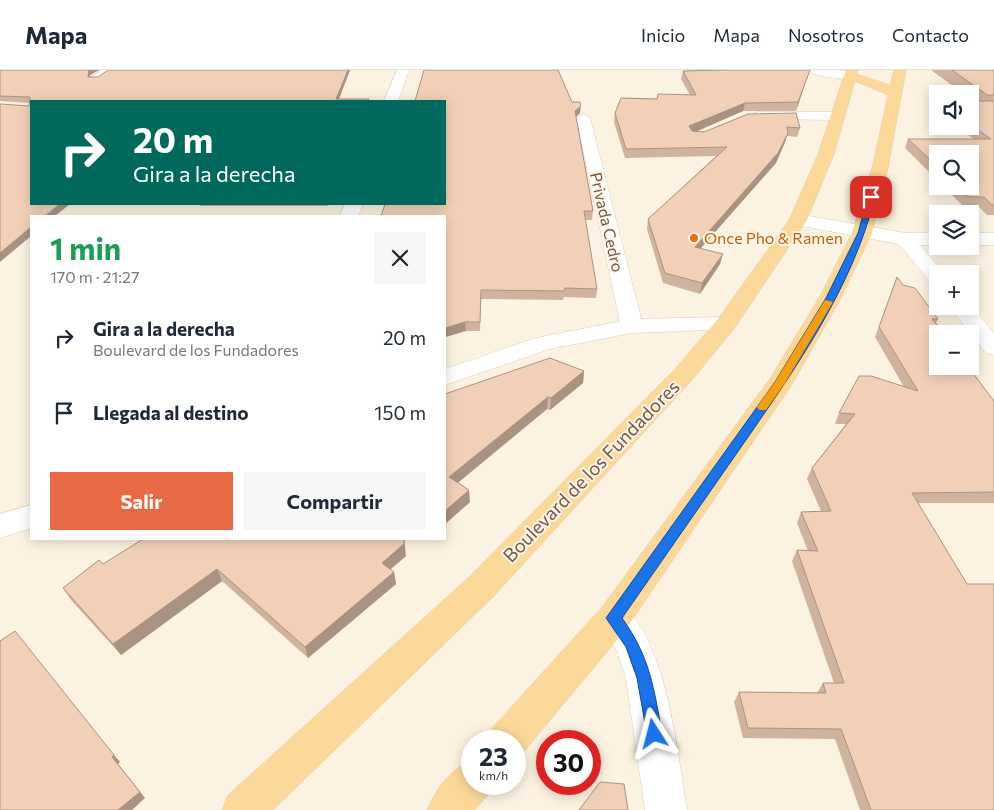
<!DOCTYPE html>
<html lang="es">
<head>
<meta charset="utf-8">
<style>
  :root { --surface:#fff; --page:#f6f6f7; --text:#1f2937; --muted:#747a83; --line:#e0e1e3; --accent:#e86a44 }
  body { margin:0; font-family:Commissioner,sans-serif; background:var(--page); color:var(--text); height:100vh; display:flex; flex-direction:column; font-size:19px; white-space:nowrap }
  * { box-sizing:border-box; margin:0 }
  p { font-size:16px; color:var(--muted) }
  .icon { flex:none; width:28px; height:28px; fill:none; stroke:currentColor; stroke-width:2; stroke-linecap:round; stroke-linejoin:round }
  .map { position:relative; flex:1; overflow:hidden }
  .drawer { position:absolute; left:30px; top:145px; width:416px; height:325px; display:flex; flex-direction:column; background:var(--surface); border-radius:0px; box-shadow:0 2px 12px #0003 }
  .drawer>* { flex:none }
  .guide { position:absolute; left:30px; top:30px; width:416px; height:105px; border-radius:0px; box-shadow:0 2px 12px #0003; background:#00695c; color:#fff; overflow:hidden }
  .controls { position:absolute; left:929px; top:15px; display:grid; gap:10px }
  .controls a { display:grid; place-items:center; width:50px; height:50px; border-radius:0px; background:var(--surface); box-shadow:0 2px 12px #0003; font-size:25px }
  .speed { position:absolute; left:461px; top:660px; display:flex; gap:10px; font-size:25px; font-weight:700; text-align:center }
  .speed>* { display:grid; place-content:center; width:65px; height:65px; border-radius:50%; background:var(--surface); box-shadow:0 2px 12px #0003; line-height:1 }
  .speed small { font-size:12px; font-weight:400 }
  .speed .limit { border:8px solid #d22; background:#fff; color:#111 }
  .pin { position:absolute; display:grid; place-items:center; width:42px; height:42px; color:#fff; margin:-21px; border-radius:10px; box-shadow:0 2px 8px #0006 }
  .me { position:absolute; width:55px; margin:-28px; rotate:351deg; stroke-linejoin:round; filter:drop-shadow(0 0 4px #0008) }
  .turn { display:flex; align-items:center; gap:18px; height:105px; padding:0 20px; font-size:22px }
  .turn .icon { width:65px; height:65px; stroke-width:2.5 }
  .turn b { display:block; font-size:35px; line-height:42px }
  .round { display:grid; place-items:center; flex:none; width:52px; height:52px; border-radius:0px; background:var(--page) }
  .summary { display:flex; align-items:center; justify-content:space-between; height:85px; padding:0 20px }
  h1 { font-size:30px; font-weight:700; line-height:38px; color:#1e9e55 }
  .button { display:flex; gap:10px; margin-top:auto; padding:10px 20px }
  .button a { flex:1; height:58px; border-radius:0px; background:var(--accent); color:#fff; font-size:20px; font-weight:700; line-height:58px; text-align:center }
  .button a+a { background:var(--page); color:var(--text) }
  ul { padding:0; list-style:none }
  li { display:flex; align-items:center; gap:15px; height:75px; padding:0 20px }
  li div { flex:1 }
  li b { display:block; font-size:19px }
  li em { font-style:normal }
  header { display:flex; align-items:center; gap:30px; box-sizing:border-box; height:70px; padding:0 25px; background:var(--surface); border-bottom:1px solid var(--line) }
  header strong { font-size:24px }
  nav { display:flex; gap:28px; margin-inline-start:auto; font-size:18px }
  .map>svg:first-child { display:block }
</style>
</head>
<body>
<header>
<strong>Mapa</strong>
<nav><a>Inicio</a><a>Mapa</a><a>Nosotros</a><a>Contacto</a></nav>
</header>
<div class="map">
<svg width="994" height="740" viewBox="0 0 994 740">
  <rect width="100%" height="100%" fill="#fcf2e1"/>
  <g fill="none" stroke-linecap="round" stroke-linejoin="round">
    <g stroke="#e0cebd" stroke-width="2">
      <path id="service" d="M102 0H114L99 11H91V7Z"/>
    </g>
    <g stroke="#e0cebd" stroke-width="1">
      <g id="minor">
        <path d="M397 0H409L398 31H384Z"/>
        <path d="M759 42H838L845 46 838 50 754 49 752 46 754 43Z"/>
        <path d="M583 44 590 48 643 256 640 261 632 263 624 261 621 256 576 48Z"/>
        <path d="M345 134H363L358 146H340Z"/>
        <path d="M798 144 905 163H938V175H920L945 204H938V215L931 213 899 174 791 154 789 150 791 146Z"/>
        <rect x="970" y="163" width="24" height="12"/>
        <path d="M970 234 994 263V285L986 283 949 236H970Z"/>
        <path d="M614 533C666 552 678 691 687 740H645L626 608 617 581 597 548 602 537Z"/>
      </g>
    </g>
    <g stroke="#e0cebd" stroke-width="1">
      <g id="tertiary">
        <path d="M806 0H838L857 3 858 6C853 12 811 6 806 0Z"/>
        <path d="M726 247 734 249 737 254 734 259 632 263 549 279 445 315V299L536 268 632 249Z"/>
        <path d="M31 435V458L0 468V444Z"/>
      </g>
    </g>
    <g stroke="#dbd4cf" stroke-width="1">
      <g id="primary">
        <path d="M846 0H858L857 4 890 15 894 0H906L888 98 872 163 841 228 793 313 626 559 521 685 515 687V671H487L493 657 602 537 769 310 819 228 852 163 872 98 888 25 855 11 834 84 807 150 734 259 692 310 493 527 273 740H222L228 725 469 507 674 300 718 249 789 150 818 84Z"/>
        <path d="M472 690V714H491L487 726 475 740H427C436 719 450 699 472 690Z"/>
      </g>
    </g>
    <use href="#service" fill="#fff" fill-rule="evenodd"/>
    <use href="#minor" fill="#fff" fill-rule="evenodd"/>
    <use href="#tertiary" fill="#fff" fill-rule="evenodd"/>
    <use href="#primary" fill="#fcd898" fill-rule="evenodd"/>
  </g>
  <g fill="#d0b39e">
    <path d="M0 0H99L90 5V7H98L350 0 339 29 31 31 29 36V33L0 31Z"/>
    <path d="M931 0H994V145H987L979 137 965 138 943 116H970L938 84V111L905 78 908 69H974L956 56H970V31H975L970 28V24H964Z"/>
    <path d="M683 1 808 5 796 41H743L695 62H704L748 44 800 58 797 67 787 66 785 72 776 93 701 178 720 194 700 224 663 213 647 159 648 149 716 86 625 88 614 52 615 43 657 29 690 25 681 9Z"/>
    <path d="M572 32 580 43 576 47 593 141 592 150H585L597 219 596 228 564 227 563 230 481 229 480 261H466L445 267Z"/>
    <path d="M938 32V42L934 40Z"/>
    <path d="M200 134H329L328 136H200Z"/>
    <path d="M897 207 903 215 938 249 936 253 973 297 971 300 994 331V433H919L994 740H860L835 669 743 668 734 632 739 622 817 623 823 613H834L792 491 797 480 808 481 797 453 801 442 821 441 807 409 812 398 846 354H835L839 343 904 317 875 267Z"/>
    <path d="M584 301 583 313 550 340 547 339 458 413 470 432 445 454V324Z"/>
    <path d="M406 486 390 499 394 502 396 514 308 588 222 511 121 585 71 530 63 518 103 494Z"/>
  </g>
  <g fill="#a99281">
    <path d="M88 0H99L90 5V12L88 7Z"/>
    <path d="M348 0H350L338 31 336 29Z"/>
    <path d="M810 0 808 5 796 41 798 32Z"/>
    <path d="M745 33 743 41 688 65 689 56Z"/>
    <path d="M581 36 580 43 574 48 575 41Z"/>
    <path d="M788 63 785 72 776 93 693 187 695 177Z"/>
    <path d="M60 134H70L55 146H45Z"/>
    <path d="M31 157V166L0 192V183Z"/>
    <path d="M723 184 720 194 700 224 702 213Z"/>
    <path d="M465 252 466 261 445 267V258Z"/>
    <path d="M584 301 583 313 550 340 551 328Z"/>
    <path d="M548 327 547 339 450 419 449 407Z"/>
    <path d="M469 420 470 432 445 454V441Z"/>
    <path d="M404 469 406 486 384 505 382 493Z"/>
    <path d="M217 499 222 511 121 585 113 574Z"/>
    <path d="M394 502 396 514 308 588 305 577Z"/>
    <path d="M114 685 120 692 118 694 145 728 132 740H118L112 687Z"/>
  </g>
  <g fill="#f2d0b8" stroke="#a99281">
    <path d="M0 0H89L88 7H98L108 0H348L336 29H369L368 31H31V134H60L45 146H31V157L0 183V34L29 36 30 27 0 26Z"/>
    <path d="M424 0H558L572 32H580L581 36 575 41 593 141H584L597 219 565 218 564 221 481 220 480 252H465L445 258V146H381L385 134H445V31H415Z"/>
    <path d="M723 0H810L798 32 745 33 689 56 692 61 704 62 748 44 796 43 800 58 787 57 788 63 778 83 695 177 723 184 702 213 665 203 648 149 727 77 626 79 615 43 621 28 657 29 658 24 696 25 683 1Z"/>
    <path d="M952 0H994V25H987Z"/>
    <path d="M970 31H994V135H992L984 127H969L957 116H970V84H938V97L908 69H991L970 54Z"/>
    <path d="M897 207 903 215 915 218 938 249H932L945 264H938V296H970V293L973 297H968L994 331V422L912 423 967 514H994V740H871L841 659 748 658 739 622 826 623 823 613H844L797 480 818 481 801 442 831 441 812 398 855 344 839 343 859 306H871L918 321 879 257Z"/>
    <path d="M550 288 584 301 551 328 548 327 449 407 469 420 445 441V324Z"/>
    <path d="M143 469H404V474L382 493 394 502 305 577 217 499 113 574 63 518 99 490 103 494Z"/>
    <path d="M15 561 114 685 112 687 140 722 118 740H0V571Z"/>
    <path d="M600 712 624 714 628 740H579Z"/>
  </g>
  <path fill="#1a73e8" stroke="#114b97" d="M871 125 875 127C852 220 793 302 739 380 700 436 661 492 622 548 650 587 654 618 662 664L660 670 654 672 648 670 637 608 626 577 606 548 775 312 826 228 858 163 868 127Z"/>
  <path fill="#f59e0b" d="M825 230 833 232 785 313 766 340H759L757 337 775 312Z"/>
  <circle fill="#e8710a" stroke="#fff6e7" stroke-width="2" cx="694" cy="168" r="5"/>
  <g text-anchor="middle" stroke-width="4" stroke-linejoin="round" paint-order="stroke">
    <g font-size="16" fill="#735848" stroke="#fff6e7">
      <text transform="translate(607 152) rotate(77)" y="6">Privada Cedro</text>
    </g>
    <g font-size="16" fill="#c56008" stroke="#fff6e7" text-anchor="start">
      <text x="704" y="174">Once Pho &amp; Ramen</text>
    </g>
    <g font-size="19" fill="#735848" stroke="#fff6e7">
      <text transform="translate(591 401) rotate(-46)" y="7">Boulevard de los Fundadores</text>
    </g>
  </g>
</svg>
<div class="controls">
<a><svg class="icon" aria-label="sound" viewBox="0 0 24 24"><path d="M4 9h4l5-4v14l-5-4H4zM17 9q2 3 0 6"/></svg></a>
<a><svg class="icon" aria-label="search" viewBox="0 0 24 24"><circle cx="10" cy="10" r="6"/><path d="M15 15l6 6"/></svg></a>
<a><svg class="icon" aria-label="layers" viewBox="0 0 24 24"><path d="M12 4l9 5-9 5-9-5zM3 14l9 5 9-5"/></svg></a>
<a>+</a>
<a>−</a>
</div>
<div class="speed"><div>23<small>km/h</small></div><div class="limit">30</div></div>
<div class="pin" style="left:871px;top:127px;background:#d93025"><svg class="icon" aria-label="arrive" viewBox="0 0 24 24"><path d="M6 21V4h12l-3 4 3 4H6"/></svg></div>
<svg class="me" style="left:654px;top:664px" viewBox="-20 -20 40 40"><path d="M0-17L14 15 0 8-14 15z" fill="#1a73e8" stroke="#fff" stroke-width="4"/></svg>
<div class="guide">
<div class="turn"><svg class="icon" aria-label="right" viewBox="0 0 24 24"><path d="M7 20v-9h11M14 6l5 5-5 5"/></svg><div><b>20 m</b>Gira a la derecha</div></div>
</div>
<section class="drawer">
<div class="summary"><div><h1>1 min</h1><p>170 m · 21:27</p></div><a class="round"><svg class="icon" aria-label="close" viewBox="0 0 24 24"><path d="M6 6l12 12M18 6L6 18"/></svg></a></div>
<ul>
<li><svg class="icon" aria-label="right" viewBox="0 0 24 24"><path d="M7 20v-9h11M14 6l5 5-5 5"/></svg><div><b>Gira a la derecha</b><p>Boulevard de los Fundadores</p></div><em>20 m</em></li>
<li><svg class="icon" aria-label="arrive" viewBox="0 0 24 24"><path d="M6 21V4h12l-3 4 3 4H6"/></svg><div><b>Llegada al destino</b></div><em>150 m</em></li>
</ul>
<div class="button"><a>Salir</a><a>Compartir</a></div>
</section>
</div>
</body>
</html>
